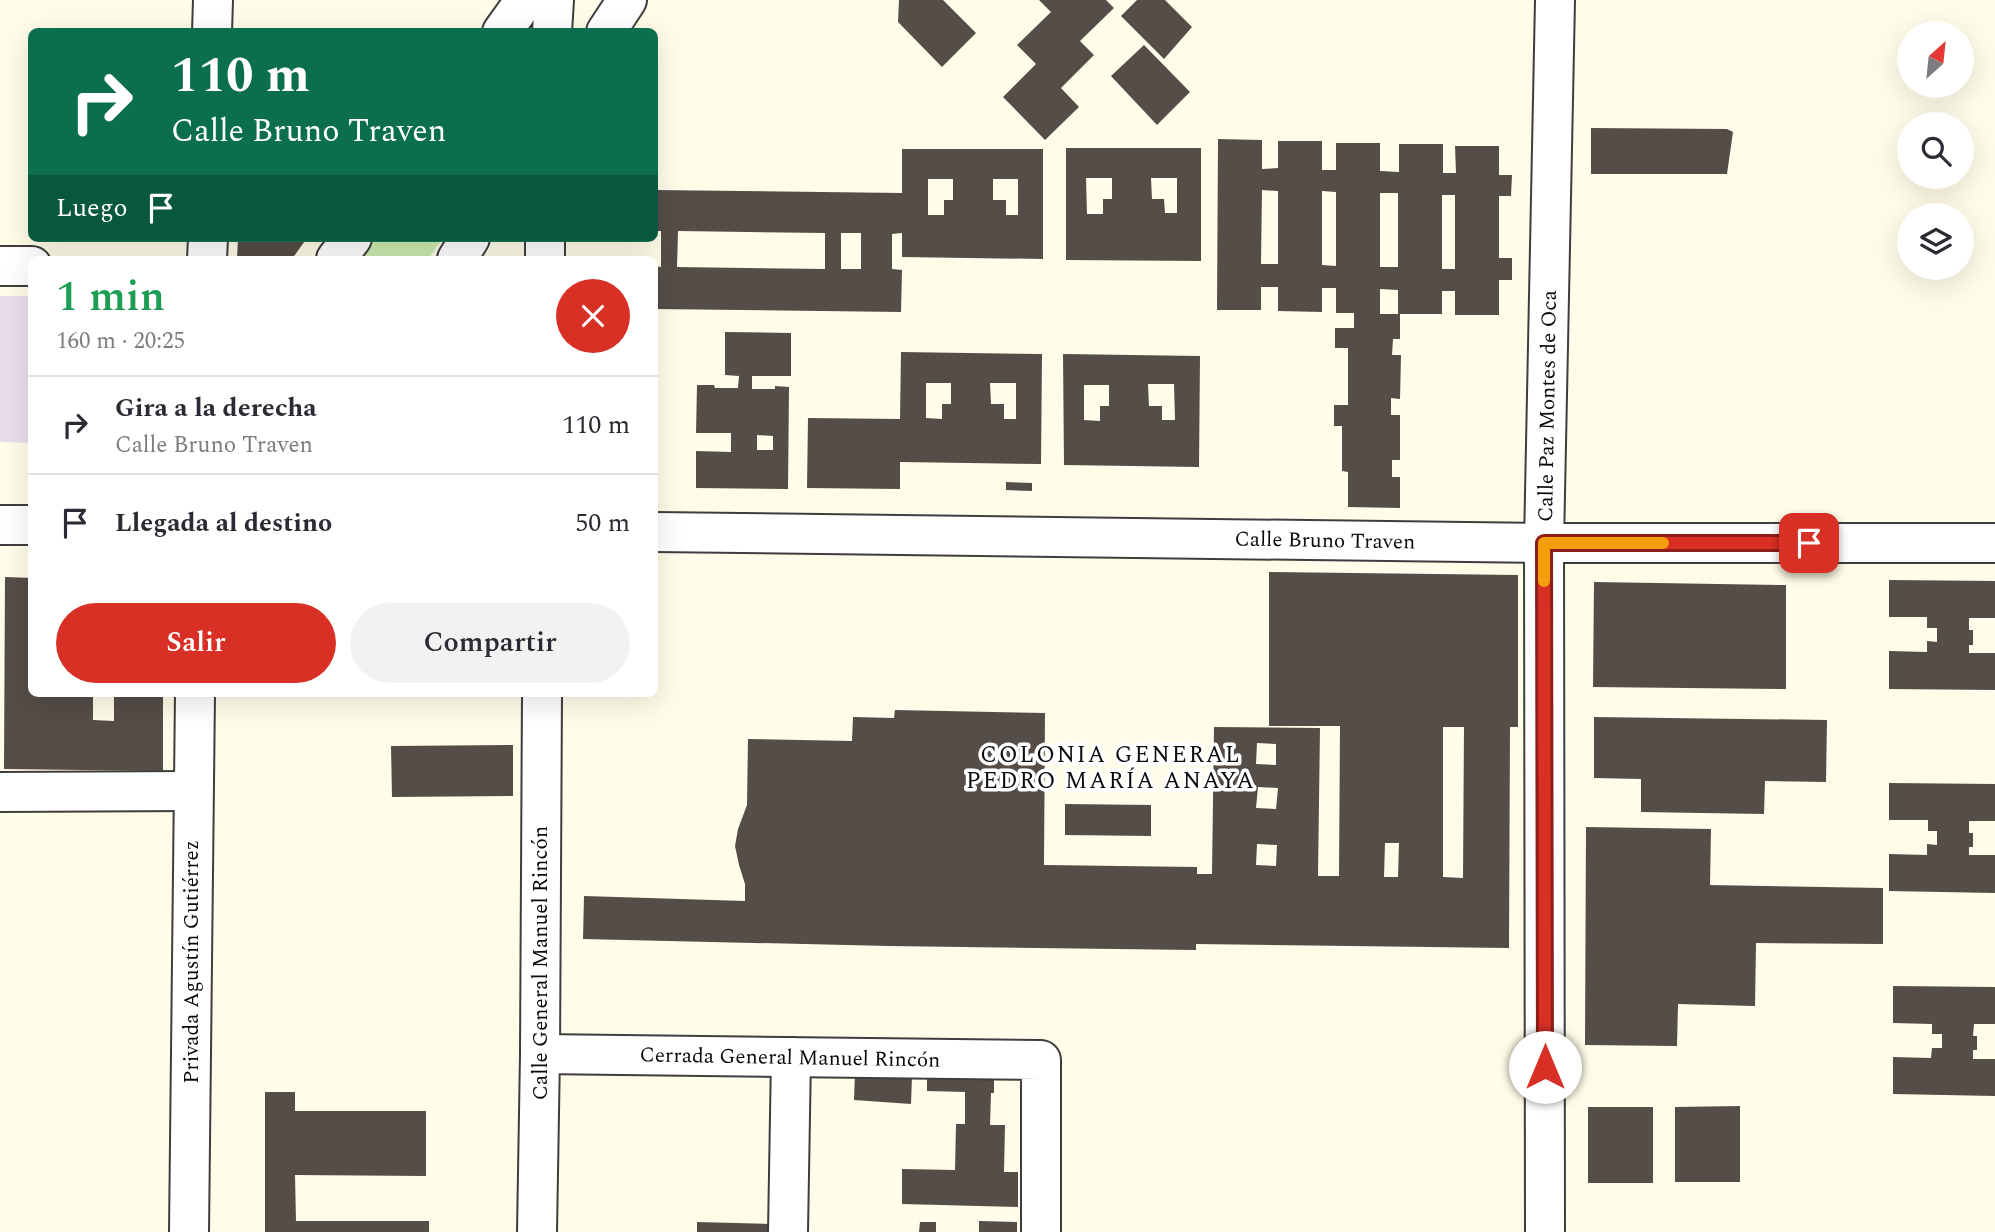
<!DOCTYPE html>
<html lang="es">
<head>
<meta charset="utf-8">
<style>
  :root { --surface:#fff; --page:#f2f2f3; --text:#2b2b33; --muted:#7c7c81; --line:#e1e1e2; --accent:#d93025 }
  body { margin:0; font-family:Spectral,serif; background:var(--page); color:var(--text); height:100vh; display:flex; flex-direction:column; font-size:26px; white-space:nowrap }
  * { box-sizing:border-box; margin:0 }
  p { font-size:23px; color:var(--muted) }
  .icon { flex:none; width:38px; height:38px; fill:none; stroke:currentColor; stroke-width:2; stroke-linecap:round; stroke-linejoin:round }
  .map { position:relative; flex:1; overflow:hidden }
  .side { position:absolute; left:28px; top:256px; width:630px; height:441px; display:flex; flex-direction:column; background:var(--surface); border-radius:10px; box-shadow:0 7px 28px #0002 }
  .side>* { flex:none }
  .top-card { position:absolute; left:28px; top:28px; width:630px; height:214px; border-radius:10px; box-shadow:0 7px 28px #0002; background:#0b6e4f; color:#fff; overflow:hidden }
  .needle { width:46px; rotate:27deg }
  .buttons { position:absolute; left:1897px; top:21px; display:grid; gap:14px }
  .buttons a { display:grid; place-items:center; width:77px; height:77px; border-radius:50%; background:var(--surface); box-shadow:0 7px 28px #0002; font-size:35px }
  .pin { position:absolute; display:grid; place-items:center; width:60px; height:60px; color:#fff; margin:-30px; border-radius:14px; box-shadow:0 4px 10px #0006 }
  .me { position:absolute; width:77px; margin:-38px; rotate:0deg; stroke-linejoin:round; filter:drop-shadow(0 0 5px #0008) }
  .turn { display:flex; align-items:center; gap:24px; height:147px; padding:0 28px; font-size:32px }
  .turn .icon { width:91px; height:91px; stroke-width:2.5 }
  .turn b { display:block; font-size:49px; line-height:60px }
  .then { display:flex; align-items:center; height:66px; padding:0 28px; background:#0003; gap:14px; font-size:26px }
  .round { display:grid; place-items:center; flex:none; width:74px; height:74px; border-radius:37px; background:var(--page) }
  .overview { display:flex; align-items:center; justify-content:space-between; height:119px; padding:0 28px }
  h1 { font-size:42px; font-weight:600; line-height:52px; color:#1e9e55 }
  .action { display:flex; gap:14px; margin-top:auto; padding:14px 28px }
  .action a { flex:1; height:80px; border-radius:42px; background:var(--accent); color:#fff; font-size:28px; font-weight:600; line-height:80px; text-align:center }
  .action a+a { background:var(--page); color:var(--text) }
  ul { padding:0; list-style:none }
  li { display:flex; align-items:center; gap:21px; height:98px; padding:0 28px; border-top:2px solid var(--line) }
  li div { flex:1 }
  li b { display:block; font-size:26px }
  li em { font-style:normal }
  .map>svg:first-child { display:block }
</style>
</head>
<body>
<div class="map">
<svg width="1995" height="1232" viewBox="0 0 1995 1232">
  <rect width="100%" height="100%" fill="#fffce9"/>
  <path fill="#ebdeeb" d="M0 296H31V443L0 442Z"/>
  <path fill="#ccecb0" d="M376 238H443L428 259H360Z"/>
  <g fill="#554d47" fill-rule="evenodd">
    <path d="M899 0H943L976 33 942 67 898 22Z"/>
    <path d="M1039 0H1106L1114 8 1080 41 1094 55 1061 88 1079 107 1045 140 1003 97 1036 64 1017 45 1051 12Z"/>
    <path d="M1137 0H1165L1192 27 1164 59 1121 16Z"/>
    <path d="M1144 45 1190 92 1157 125 1111 76Z"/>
    <path d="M1591 128 1727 129 1733 132 1727 174H1591Z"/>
    <path d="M1218 139 1262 140V169L1278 168V141H1322V170H1336V143H1380V171L1399 172V144H1443V173H1456L1455 146H1499V175H1512L1511 196H1499V258H1512V280H1499V315H1455V291H1442V314H1398V290L1380 289V314H1400V339H1393L1392 355H1401L1400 399 1391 398V415H1400V460H1392V477H1400V508L1348 507V472L1342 471V426H1334V405H1348V348H1335V328H1354V313H1336V288H1322V312L1278 311V287H1261V310H1217ZM1262 190 1278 191V264H1261ZM1322 191 1336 192V266L1322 265ZM1380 193H1398V267H1380ZM1442 195H1455V269H1442Z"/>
    <path d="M1066 148H1201V261L1066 260ZM1086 178H1112V199H1103V214H1087ZM1151 178H1177V213H1165L1164 199H1152Z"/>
    <path d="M902 149H1043V259L902 257V233L892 234V269L902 270 901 312 654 309V266L661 267V231H654V190L902 193ZM928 179H953V200H944V215H928ZM993 179H1018V215H1006V200H993ZM678 231 825 233V269L677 267ZM841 233H861V269H841Z"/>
    <path d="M238 238H307L292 259H237Z"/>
    <path d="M725 332 791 333V376H752V389H775V386L789 387 788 489 696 488V451L731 452V433H696L697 385H714L715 388H738L739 376 725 375ZM757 435 773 436V450H757Z"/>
    <path d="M901 352 1042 354 1041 464 900 462V489L807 488 808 418 900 419ZM926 383H951V404H942V419L926 418ZM990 383H1016V419H1004V404H991Z"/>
    <path d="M1063 354 1200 356 1199 467 1064 465ZM1148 384H1174L1175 420H1162V406H1149ZM1084 385H1109V406H1100V421L1084 420Z"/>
    <path d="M1006 482 1032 483V491L1006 490Z"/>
    <path d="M1269 572 1518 575V727H1510L1509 948 1196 944V950L889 946 583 939 584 896 745 901V884L739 865 735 846 738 829 747 805 748 739 852 741 853 717 894 718 895 710 1045 713 1044 865 1197 867V874H1212L1214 727 1320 728 1318 876H1339L1340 726H1269ZM1443 727H1464L1463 878 1443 877ZM1257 743 1276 744V765L1256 764ZM1258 787 1278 788 1276 809 1256 808ZM1385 843H1399L1398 877H1384ZM1257 844 1277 845 1276 866 1256 865Z"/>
    <path d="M5 577 32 578V693H93V720L114 721V693H163V771L4 769Z"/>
    <path d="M1889 580 1995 581V618H1969V630H1973V645H1969V653H1995V690L1889 689V651L1927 652V641L1937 642V628H1927V617H1889Z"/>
    <path d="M1594 582 1786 585V689L1593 687Z"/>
    <path d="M1594 717 1827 720 1826 782 1765 781 1764 814 1641 812V779L1594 778Z"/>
    <path d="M513 745V796L392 797 391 746Z"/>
    <path d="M1889 783 1995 784V821H1969V833H1973V847H1969V855H1995V893L1889 891V854L1927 855V844L1937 845V831H1928V820H1889Z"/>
    <path d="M1065 804 1151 805V836L1065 835Z"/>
    <path d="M1586 827 1711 829 1710 885 1883 888V944L1756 943 1755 1006 1678 1004 1677 1046 1585 1045Z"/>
    <path d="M1893 986 1995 987V1024H1974L1973 1036H1977V1050H1973V1059H1995V1096L1893 1094V1057L1931 1058 1932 1048H1942V1034H1932V1024L1893 1023Z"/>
    <path d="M855 1073 912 1076 911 1104 854 1100Z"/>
    <path d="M927 1075 994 1076V1093H991L990 1125H1005L1004 1172H1018V1207L902 1204V1169L955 1170 956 1124H965V1092L927 1091Z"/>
    <path d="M265 1092H295V1111H426V1176L295 1175 296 1221H429V1232H265Z"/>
    <path d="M1740 1106V1182H1675V1107Z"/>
    <rect x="1588" y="1107" width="65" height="76"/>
    <path d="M979 1221 1017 1222V1232H979Z"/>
    <path d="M697 1222 769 1224V1232H697Z"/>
    <path d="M920 1222H936V1232H919Z"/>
  </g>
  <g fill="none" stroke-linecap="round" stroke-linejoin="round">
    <g stroke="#3e3e3e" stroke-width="42">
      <g id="street">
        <path d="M212 32 213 0"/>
        <path d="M502 32 525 0"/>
        <path d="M552 32 554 0"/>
        <path d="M606 32 627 0"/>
        <path d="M207 259 208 238"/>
        <path d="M336 259 352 238"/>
        <path d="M457 259 470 238"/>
        <path d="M545 259V238"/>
        <path d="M0 266H32"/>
        <path d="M0 525H32"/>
        <path d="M654 532 1544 543H1995"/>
        <path d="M0 792 192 791"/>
        <path d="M540 1054 1041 1060V1232"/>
        <path d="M189 1232 195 693"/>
        <path d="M537 1232 540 1054 542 693"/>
        <path d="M788 1232 791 1057"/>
        <path d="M1545 1232 1544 543 1555 0"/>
      </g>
    </g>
    <use href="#street" stroke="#fff" stroke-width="38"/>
  </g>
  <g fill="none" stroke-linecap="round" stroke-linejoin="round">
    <g stroke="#8d1f18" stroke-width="18">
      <path id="route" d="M1545 1067 1544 543H1809"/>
    </g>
    <use href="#route" stroke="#d93025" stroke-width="12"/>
    <path stroke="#f59e0b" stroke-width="12" d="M1544 581V543H1663"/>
  </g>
  <g text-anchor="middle" stroke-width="7" stroke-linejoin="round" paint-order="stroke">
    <g font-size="21" fill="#0b0b0b" stroke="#fff">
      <text transform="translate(1547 406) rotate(-89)" y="7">Calle Paz Montes de Oca</text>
      <text transform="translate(1325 540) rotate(1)" y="7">Calle Bruno Traven</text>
      <text transform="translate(191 962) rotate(-90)" y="7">Privada Agustín Gutiérrez</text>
      <text transform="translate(540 963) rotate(-90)" y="7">Calle General Manuel Rincón</text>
      <text transform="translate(790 1057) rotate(1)" y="7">Cerrada General Manuel Rincón</text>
    </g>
    <g font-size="23" letter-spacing="2" fill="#0b0b0b" stroke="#fff">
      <text x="1111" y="762">COLONIA GENERAL<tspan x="1111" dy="26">PEDRO MARÍA ANAYA</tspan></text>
    </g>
  </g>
</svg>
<div class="buttons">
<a><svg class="needle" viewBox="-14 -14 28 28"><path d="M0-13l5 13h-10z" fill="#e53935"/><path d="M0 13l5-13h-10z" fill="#7c7c81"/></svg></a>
<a><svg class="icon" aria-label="search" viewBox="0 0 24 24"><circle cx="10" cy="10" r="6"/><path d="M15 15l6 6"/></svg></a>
<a><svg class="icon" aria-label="layers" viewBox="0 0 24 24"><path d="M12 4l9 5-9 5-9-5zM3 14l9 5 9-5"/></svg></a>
</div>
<div class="pin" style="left:1809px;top:543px;background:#d93025"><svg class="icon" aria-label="arrive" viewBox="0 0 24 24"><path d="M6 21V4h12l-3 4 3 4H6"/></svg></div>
<svg class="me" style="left:1545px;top:1067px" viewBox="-20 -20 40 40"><circle r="19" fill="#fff"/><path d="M0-13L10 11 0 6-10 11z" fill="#d93025"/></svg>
<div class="top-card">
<div class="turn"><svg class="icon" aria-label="right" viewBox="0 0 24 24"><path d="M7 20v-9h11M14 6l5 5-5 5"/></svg><div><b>110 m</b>Calle Bruno Traven</div></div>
<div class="then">Luego<svg class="icon" aria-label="arrive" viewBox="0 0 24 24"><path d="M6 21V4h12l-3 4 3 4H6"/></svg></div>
</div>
<section class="side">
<div class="overview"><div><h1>1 min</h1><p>160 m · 20:25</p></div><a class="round" style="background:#d93025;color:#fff"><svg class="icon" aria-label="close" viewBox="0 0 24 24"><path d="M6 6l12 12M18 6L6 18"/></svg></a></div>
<ul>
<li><svg class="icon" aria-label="right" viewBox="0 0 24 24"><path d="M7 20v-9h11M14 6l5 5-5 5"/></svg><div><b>Gira a la derecha</b><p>Calle Bruno Traven</p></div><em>110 m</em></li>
<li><svg class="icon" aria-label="arrive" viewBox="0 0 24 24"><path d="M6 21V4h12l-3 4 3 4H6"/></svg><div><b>Llegada al destino</b></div><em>50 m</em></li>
</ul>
<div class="action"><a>Salir</a><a>Compartir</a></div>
</section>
</div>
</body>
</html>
